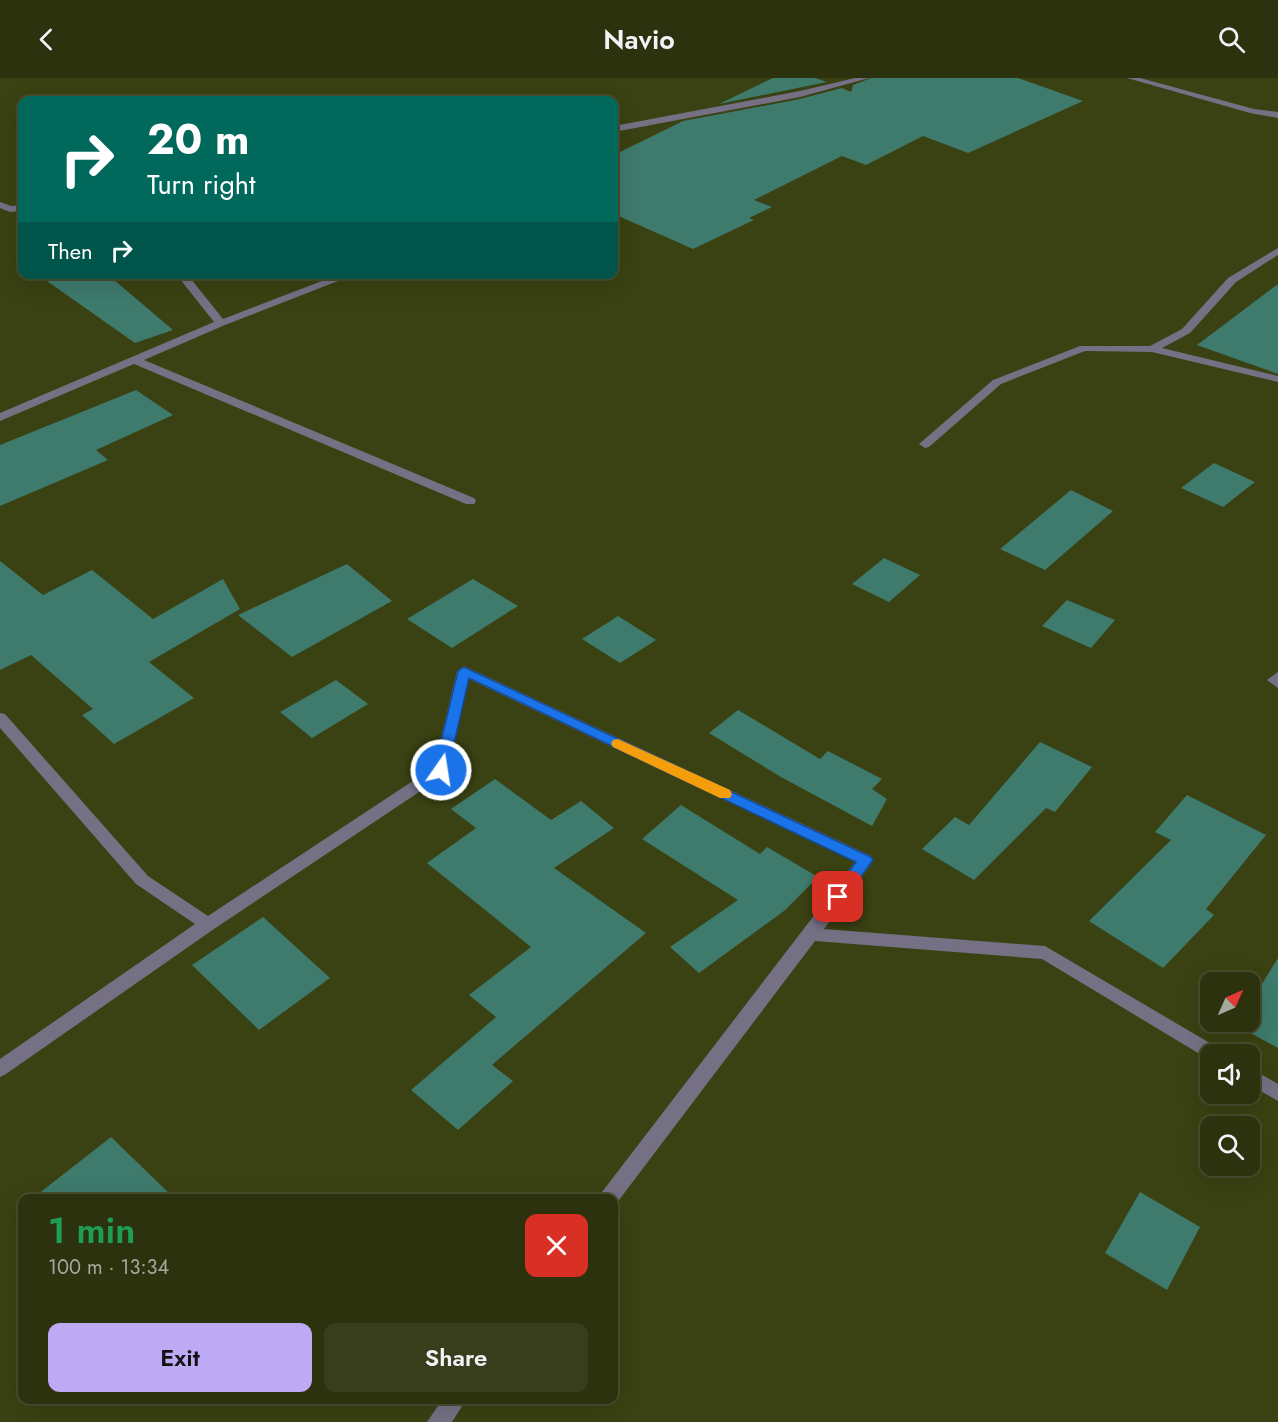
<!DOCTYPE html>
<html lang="en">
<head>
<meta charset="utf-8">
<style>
  :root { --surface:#2c310e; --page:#383d1c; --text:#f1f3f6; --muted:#a6a99e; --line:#484c2e; --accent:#bea9f5 }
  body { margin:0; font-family:Jost,sans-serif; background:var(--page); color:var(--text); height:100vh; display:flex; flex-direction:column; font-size:22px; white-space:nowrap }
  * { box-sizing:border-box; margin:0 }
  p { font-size:20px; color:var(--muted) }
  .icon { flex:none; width:33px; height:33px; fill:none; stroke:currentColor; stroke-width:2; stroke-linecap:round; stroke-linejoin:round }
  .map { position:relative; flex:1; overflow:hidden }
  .side { position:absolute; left:18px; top:1116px; width:600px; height:210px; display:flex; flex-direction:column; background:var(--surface); border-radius:12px; box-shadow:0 6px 24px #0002,0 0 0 2px var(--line) }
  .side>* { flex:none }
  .banner { position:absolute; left:18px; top:18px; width:600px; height:183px; border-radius:12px; box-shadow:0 6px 24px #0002,0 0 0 2px var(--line); background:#00695c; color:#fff; overflow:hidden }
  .needle { width:39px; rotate:45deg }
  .buttons { position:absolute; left:1200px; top:894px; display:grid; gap:12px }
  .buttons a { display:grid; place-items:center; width:60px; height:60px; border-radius:12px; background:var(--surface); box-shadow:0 6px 24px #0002,0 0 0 2px var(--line); font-size:30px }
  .pin { position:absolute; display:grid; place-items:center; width:51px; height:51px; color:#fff; margin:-26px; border-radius:12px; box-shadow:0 3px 9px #0006 }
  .me { position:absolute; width:66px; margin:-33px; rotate:13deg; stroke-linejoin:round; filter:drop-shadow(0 0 4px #0008) }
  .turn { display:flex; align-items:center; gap:21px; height:126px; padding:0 30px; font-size:27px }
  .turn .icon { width:78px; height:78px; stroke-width:2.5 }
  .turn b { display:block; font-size:42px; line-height:51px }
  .then { display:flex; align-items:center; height:57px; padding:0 30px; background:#0003; gap:12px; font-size:22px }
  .round { display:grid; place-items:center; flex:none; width:63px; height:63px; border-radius:12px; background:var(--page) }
  .headline { display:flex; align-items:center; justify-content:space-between; height:102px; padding:0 30px }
  h1 { font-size:36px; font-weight:600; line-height:45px; color:#1e9e55 }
  .action { display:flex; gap:12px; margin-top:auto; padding:12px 30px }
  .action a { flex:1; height:69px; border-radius:12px; background:var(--accent); color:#111; font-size:24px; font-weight:600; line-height:69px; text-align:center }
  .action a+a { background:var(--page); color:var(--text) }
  header { display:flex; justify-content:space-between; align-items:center; height:78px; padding:0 30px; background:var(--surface); font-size:27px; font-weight:600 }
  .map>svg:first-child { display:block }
</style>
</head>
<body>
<header><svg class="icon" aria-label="back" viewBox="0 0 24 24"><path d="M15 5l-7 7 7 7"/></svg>Navio<svg class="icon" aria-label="search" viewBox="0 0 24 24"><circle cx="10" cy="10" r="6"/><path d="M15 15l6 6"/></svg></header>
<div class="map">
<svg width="1278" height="1344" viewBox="0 0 1278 1344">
  <rect width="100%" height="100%" fill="#3a4112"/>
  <g fill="#3e7b6d">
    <path d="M773 0H815L827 4 719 26Z"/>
    <path d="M871 0H1018L1083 23 968 75 923 58 866 87 842 78 754 122 772 129 749 140 754 142 693 171 614 136V77L683 43 800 21 842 10 851 14 853 7Z"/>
    <path d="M37 196H107L173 252 135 265Z"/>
    <path d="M1278 206V296L1197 267Z"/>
    <path d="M136 312 173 337 96 372 108 382 0 428V367Z"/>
    <path d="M1214 385 1255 404 1223 429 1181 410Z"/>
    <path d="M1071 412 1113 433 1045 492 1000 471Z"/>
    <path d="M884 480 920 497 889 524 852 506Z"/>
    <path d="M0 483 43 517 92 492 153 541 223 501 240 531 149 584 194 620 114 666 82 637 93 631 31 577 0 592Z"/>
    <path d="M347 486 392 523 292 579 238 537Z"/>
    <path d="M473 501 518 528 452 570 407 541Z"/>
    <path d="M1067 522 1115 542 1091 570 1042 548Z"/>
    <path d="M618 538 656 562 620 585 582 561Z"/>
    <path d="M336 602 368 626 312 660 280 634Z"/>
    <path d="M738 632 820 681 828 673 882 701 872 711 887 721 872 748 781 699 709 655Z"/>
    <path d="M1040 664 1092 689 1055 734 1046 730 974 802 922 771 955 739 969 747Z"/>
    <path d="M495 701 551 742 581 723 614 750 554 790 646 855 492 987 513 1003 458 1052 411 1012 496 939 469 917 531 869 427 785 476 750 451 731Z"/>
    <path d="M1187 717 1266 757 1206 831 1214 837 1163 890 1089 843 1171 762 1155 754Z"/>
    <path d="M681 727 760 776 767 769 818 799 784 833 699 895 670 869 738 822 642 761Z"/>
    <path d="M263 839 330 900 259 952 192 887Z"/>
    <path d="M1278 880V970L1236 947 1238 944H1250V925Z"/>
    <path d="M111 1059 174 1120H33Z"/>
    <path d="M1140 1114 1200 1149 1167 1212 1105 1175Z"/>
  </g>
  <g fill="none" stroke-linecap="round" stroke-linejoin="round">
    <g fill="#757084" fill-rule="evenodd">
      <path d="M855 0H869L800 19 614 54V48L800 13Z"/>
      <path d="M1127 0H1140L1254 31 1278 34V40L1250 35Z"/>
      <path d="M0 124 11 128 22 127V133L10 134 0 130Z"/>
      <path d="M1278 170V177L1236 204 1190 255 1162 270 1278 298V304L1152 274 1085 273 1001 306 929 369 925 370 919 366 993 302 1080 268H1150L1182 251 1228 200Z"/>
      <path d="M176 196H187L223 241 340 196H356L225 247 144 282 474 420 476 423 474 426H466L134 286 0 343V335L214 244Z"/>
      <path d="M464 588 871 778 873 782 871 786 824 851 1045 868 1220 971 1223 976H1210V982L1208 981 1042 881 815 863 616 1126 614 1127V1120H599L602 1114 855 784 469 601 446 696 214 851 6 996 0 999V981L195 846 136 806 0 650V635L5 636 148 798 208 838 434 689 457 593Z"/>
      <path d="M1278 594V610L1267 602Z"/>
      <path d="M1250 990 1278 1006V1023L1250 1007Z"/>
      <path d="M442 1322H466L452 1344H427Z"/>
    </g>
  </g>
  <path fill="#1a73e8" stroke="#114b97" stroke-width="1.5" d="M464 589 871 779 873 782 843 823H833L831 819 833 815 856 784 469 600 448 692 446 695H436L434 692 458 593Z"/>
  <path fill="#f59e0b" d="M618 661 730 712 732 716 730 720H720L613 669 611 666 613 662Z"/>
</svg>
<div class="buttons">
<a><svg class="needle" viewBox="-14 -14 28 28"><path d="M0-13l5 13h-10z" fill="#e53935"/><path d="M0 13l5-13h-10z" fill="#a6a99e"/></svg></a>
<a><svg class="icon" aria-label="sound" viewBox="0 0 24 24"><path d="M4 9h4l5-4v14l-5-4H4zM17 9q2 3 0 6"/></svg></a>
<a><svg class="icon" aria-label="search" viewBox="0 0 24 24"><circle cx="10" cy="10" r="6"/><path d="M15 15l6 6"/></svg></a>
</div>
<div class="pin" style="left:838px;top:819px;background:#d93025"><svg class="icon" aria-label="arrive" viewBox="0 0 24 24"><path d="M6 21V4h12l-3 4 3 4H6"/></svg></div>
<svg class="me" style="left:441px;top:692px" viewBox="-20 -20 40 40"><circle r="17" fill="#1a73e8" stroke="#fff" stroke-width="3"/><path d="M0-11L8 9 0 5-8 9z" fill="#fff"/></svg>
<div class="banner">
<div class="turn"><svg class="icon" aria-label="right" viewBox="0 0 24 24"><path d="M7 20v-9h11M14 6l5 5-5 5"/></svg><div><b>20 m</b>Turn right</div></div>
<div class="then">Then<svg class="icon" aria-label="right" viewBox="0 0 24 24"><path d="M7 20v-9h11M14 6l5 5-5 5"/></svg></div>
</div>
<section class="side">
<div class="headline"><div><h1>1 min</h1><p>100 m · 13:34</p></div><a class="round" style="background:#d93025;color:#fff"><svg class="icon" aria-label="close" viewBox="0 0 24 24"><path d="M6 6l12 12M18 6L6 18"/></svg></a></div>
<div class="action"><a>Exit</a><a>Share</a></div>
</section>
</div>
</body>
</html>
